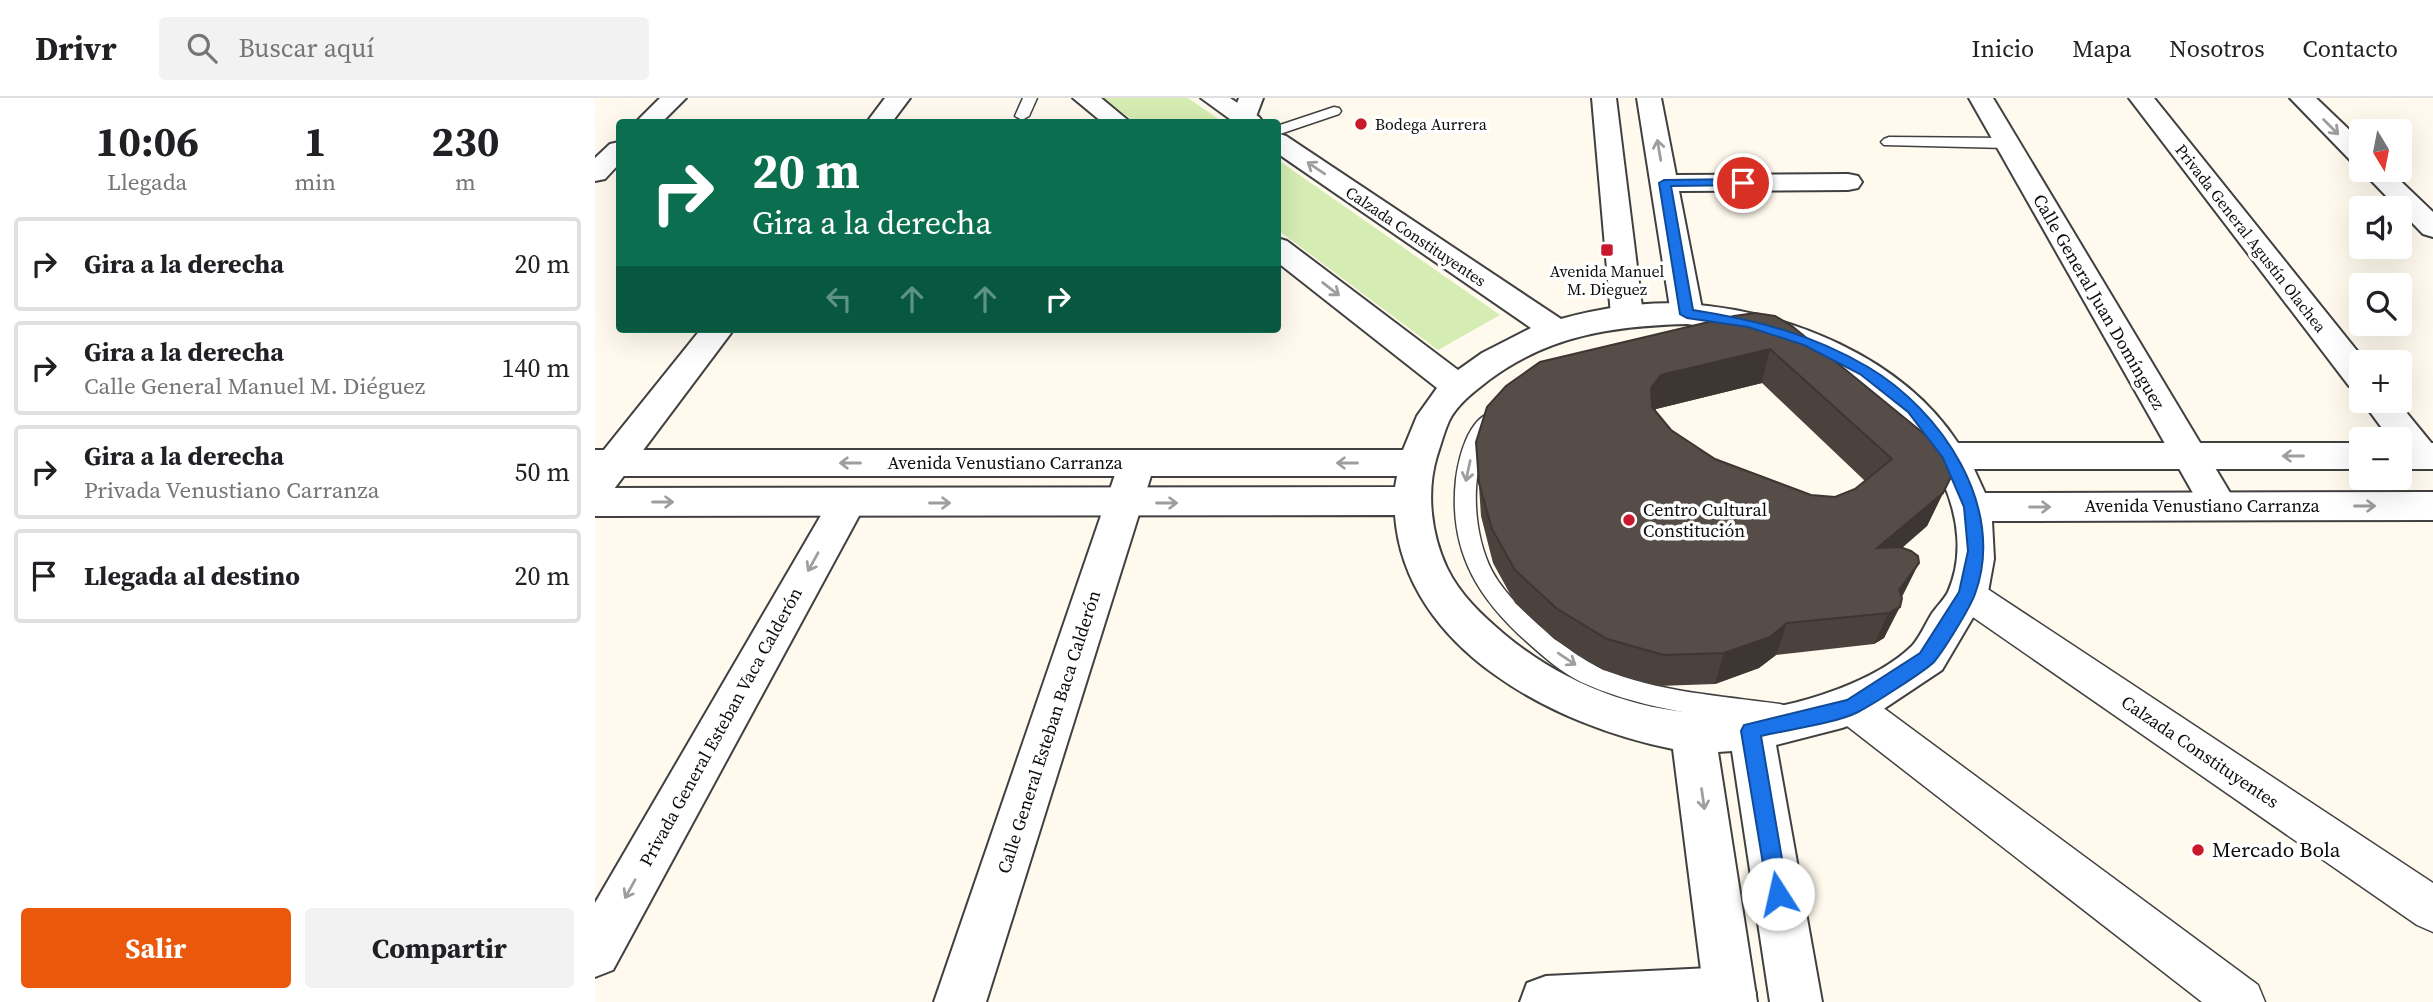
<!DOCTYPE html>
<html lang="es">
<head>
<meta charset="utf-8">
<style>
  :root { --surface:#fff; --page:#f2f2f2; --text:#202124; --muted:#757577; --line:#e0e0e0; --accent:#ea580c }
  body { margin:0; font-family:"Source Serif 4",serif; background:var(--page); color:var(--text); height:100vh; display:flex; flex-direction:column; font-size:26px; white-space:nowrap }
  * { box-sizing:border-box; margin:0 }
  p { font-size:23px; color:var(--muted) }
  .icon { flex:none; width:38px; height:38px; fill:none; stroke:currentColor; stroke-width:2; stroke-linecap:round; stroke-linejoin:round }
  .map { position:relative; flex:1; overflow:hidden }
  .details { display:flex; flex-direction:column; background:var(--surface); width:595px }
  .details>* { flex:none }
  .hud { position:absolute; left:21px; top:21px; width:665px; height:214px; border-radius:7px; box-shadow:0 7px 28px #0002; background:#0b6e4f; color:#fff; overflow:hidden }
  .needle { width:46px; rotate:170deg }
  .controls { position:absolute; left:1754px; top:21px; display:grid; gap:14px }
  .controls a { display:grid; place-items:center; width:63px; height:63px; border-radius:7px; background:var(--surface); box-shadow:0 7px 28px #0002; font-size:35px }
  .pin { position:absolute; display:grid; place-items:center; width:60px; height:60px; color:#fff; margin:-30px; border:4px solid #fff; border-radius:50%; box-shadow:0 2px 7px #0007 }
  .me { position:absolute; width:77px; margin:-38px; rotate:350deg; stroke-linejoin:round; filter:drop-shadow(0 0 5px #0008) }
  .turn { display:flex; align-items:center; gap:24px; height:147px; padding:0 21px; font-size:32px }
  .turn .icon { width:91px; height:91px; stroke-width:2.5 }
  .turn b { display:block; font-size:49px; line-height:60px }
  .lanes { display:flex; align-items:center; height:66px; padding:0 21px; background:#0003; justify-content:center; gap:35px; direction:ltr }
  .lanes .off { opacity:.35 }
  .eta { display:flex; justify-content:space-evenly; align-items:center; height:119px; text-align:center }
  .eta b { font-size:42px; font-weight:700; line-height:49px }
  .button { display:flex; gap:14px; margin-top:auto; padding:14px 21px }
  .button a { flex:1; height:80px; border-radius:7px; background:var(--accent); color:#fff; font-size:28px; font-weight:700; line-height:80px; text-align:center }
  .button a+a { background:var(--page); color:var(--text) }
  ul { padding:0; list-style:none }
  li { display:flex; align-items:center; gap:21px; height:94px; margin:0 14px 10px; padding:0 7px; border:4px solid var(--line); border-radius:7px }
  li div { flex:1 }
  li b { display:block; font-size:26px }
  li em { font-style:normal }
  header { display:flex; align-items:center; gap:42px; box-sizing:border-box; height:98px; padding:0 35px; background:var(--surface); border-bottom:2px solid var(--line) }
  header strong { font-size:33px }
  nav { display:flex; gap:38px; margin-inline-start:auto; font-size:24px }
  .search { width:490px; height:63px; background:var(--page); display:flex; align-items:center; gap:18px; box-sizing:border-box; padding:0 24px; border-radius:7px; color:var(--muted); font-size:26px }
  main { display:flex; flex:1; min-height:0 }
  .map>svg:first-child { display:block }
</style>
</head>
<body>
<header>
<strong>Drivr</strong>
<div class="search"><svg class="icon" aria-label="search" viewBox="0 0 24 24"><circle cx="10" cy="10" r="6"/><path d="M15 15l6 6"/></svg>Buscar aquí</div>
<nav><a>Inicio</a><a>Mapa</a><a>Nosotros</a><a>Contacto</a></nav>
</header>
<main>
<section class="details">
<div class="eta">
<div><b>10:06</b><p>Llegada</p></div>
<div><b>1</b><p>min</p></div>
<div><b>230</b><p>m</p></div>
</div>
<ul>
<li><svg class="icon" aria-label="right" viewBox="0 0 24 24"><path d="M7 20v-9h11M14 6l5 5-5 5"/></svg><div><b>Gira a la derecha</b></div><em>20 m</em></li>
<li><svg class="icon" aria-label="right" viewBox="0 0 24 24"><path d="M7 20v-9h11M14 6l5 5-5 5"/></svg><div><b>Gira a la derecha</b><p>Calle General Manuel M. Diéguez</p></div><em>140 m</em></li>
<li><svg class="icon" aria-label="right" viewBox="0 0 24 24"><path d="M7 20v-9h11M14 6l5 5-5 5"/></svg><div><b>Gira a la derecha</b><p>Privada Venustiano Carranza</p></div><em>50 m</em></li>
<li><svg class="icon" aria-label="arrive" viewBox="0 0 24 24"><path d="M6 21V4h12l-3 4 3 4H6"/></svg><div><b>Llegada al destino</b></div><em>20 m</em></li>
</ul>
<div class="button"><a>Salir</a><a>Compartir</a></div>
</section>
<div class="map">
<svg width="1838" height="904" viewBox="0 0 1838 904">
  <rect width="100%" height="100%" fill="#fffaed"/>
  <g fill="#d5edb2">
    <path d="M508 0H593L628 24H540Z"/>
    <path d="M683 62 905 217 843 252 683 132Z"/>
  </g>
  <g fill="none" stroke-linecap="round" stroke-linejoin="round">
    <g stroke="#404040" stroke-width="3">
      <g id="service">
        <path d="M428 0H442L434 18 427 22 420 18Z"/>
        <path d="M739 9 744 10 746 13 744 16 682 37V28Z"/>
        <path d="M1294 39 1411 40 1419 45 1411 50 1289 47 1286 44 1289 41Z"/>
        <path d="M897 314 904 316 907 321C902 330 894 337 890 348 875 384 879 438 897 473 915 507 972 555 1007 571 1062 594 1127 598 1185 606L1194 609 1198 617 1194 625 1185 628C1121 619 1053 613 993 587 973 579 956 565 940 551 885 504 853 456 861 381 864 359 873 321 897 314Z"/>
      </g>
    </g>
    <g stroke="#404040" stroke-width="3">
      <g id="pedestrian">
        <path d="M1372 481 1385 486 1838 785V834L1822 827 1359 506 1354 496 1359 486Z"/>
        <path d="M1257 592 1271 597 1663 887 1670 904H1607L1243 621 1237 609 1243 597Z"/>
      </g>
    </g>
    <g stroke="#404040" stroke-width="4">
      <g id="minor">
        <path d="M65 0H91L67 24H41Z"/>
        <path d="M290 0H315L297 24H272Z"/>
        <path d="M644 0H668L659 24H639L636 21Z"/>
        <path d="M997 0H1021L1048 217 1043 224 1032 227 1021 224 1016 217Z"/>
        <path d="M1042 0H1066L1081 77 1253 76 1263 78 1267 84 1263 90 1253 92 1084 93 1108 216 1103 223 1092 226 1081 223 1076 216Z"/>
        <path d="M1374 0H1398L1637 398 1643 408 1637 418 1624 422 1611 418Z"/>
        <path d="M1534 0H1559L1771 264H1766V291L1754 288Z"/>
        <path d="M1695 0H1721L1766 43V66L1757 64Z"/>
        <path d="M24 44V66L10 81 0 83V60L15 46Z"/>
        <path d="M1766 72H1794L1838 114V139L1828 136Z"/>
        <path d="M106 231H139L13 399 0 402V363Z"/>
        <path d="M1767 303H1802L1838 347V368C1817 374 1804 362 1804 341H1795Z"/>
        <path d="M542 352 555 356 560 365 391 904H339L524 365 529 356Z"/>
        <path d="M252 391 265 395 271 405 18 872 0 879V805L239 395Z"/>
        <path d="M1135 869 1153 877 1161 895 1157 904H925L932 885 951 878Z"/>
      </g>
    </g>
    <g stroke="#404040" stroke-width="4">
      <g id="tertiary">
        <path d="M478 0H506L535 24H507Z"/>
        <path d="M606 0H635L664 19 668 24H639Z"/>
        <path d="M682 35 691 38 966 221C1006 210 1051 203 1092 206 1193 213 1307 259 1363 345H1766V371H1379L1390 395 1838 394V422L1397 423 1399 461 1393 494 1347 572 1275 620 1247 630 1181 647 1227 904H1175L1137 653 1123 654 1162 904H1110L1078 651C961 628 810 552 800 417L0 418V390L800 389 802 378H0V352H808L822 318 842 290 682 164V140L692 143 863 272 887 255 936 230 682 55ZM1092 226C1160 236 1224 254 1280 296 1334 338 1384 424 1353 494 1349 502 1341 509 1336 517 1330 527 1325 539 1317 548 1280 584 1208 606 1158 613 1069 625 977 593 909 536 887 517 865 497 852 470 836 436 831 394 842 358 846 346 849 334 854 323 862 306 880 293 894 282 954 237 1019 228 1092 226Z"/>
        <rect x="1804" y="345" width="34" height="26"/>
      </g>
    </g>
    <use href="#service" fill="#fff" fill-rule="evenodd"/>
    <use href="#pedestrian" fill="#fff" fill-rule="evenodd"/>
    <use href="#minor" fill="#fff" fill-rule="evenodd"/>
    <use href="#tertiary" fill="#fff" fill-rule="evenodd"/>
  </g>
  <path fill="#4b423e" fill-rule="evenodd" d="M1139 218 1357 377 1332 428 1307 450V499L1289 540 1279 546 1181 557 1164 570 1120 586 1063 588 1008 572 959 541 920 505 898 465 886 418 881 344ZM1167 285 1270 383 1260 391 1240 399 1216 397 1120 361 1076 332 1060 313 1061 311Z"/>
  <g fill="#3d3632">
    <path d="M1175 251 1167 285 1061 311 1051 325 1056 290 1066 277Z"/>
    <path d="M1348 395 1332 428 1268 483 1282 450Z"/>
    <path d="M1324 465 1308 497 1296 514 1305 509 1289 540 1279 546 1304 492Z"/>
    <path d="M1192 525 1181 557 1164 570 1120 586 1129 555Z"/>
  </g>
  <path fill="#574d48" stroke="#3d3632" stroke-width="2" fill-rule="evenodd" d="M1160 215 1180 218 1197 228 1328 335 1352 359 1357 377 1348 395 1282 450 1305 449 1316 453 1323 458 1324 465 1304 492 1307 500 1305 509 1294 515 1192 525 1175 539 1129 555 1069 557 1012 541 961 510 920 472 897 431 884 385 881 344 892 309 911 288 945 264 1139 218ZM1175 251 1297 361 1260 391 1240 399 1216 397 1120 361 1076 332 1057 309 1056 290 1066 277Z"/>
  <defs><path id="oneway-shaft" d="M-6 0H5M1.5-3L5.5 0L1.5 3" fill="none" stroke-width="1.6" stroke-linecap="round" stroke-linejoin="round" transform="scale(1.75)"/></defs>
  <g stroke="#9e9e9e">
    <use href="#oneway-shaft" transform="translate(1736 29) rotate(45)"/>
    <use href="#oneway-shaft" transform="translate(1064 52) rotate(-100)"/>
    <use href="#oneway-shaft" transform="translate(721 70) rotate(-146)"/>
    <use href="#oneway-shaft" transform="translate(736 191) rotate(38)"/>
    <use href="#oneway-shaft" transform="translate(1698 358) rotate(-180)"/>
    <use href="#oneway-shaft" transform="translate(255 365) rotate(180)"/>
    <use href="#oneway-shaft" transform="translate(752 365) rotate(180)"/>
    <use href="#oneway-shaft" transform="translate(873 373) rotate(102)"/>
    <use href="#oneway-shaft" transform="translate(68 404)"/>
    <use href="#oneway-shaft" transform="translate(345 405)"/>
    <use href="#oneway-shaft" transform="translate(572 405)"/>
    <use href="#oneway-shaft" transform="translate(1770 408)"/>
    <use href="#oneway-shaft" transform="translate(1445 409)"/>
    <use href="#oneway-shaft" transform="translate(218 464) rotate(119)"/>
    <use href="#oneway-shaft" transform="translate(972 561) rotate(34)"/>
    <use href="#oneway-shaft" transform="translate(1108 701) rotate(82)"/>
    <use href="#oneway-shaft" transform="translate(35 791) rotate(119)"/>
  </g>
  <path fill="#1a73e8" stroke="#114b97" stroke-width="2" d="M1148 81 1152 82V87L1076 88 1098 212C1161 222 1217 236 1273 269 1346 312 1412 409 1380 496 1375 510 1349 552 1339 564 1330 573 1277 607 1263 614 1242 625 1191 632 1166 638L1193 796 1190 803 1183 806 1176 803 1173 796 1146 633 1149 627 1252 602 1325 555 1364 494 1373 453 1369 409 1348 360 1313 314 1265 276 1209 247 1153 229 1092 220 1085 216 1064 85 1069 82Z"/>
  <g fill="#ca182d" stroke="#fff" stroke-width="2.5">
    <circle cx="766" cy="26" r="7"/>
    <rect x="1005" y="145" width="14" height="14" rx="3.5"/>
    <circle cx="1034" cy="422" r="7"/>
    <circle cx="1603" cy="752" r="7"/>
  </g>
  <g text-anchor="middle" stroke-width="7" stroke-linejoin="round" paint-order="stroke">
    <g font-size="16" fill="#0d0d0d" stroke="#fff" text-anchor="start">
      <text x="780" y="32">Bodega Aurrera</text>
      <text x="1012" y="179" text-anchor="middle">Avenida Manuel<tspan x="1012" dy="18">M. Dieguez</tspan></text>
    </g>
    <g font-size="16" fill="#0d0d0d" stroke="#fff">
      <text transform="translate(821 138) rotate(34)" y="6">Calzada Constituyentes</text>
      <text transform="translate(1656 140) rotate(52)" y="6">Privada General Agustín Olachea</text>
    </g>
    <g font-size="18" fill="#0d0d0d" stroke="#fff">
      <text transform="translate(1504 204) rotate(60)" y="6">Calle General Juan Domínguez</text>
      <text x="410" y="371">Avenida Venustiano Carranza</text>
      <text x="1607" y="414">Avenida Venustiano Carranza</text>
      <text transform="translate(126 629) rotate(-61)" y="6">Privada General Esteban Vaca Calderón</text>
      <text transform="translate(454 634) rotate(-72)" y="6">Calle General Esteban Baca Calderón</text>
      <text transform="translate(1605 654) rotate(34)" y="6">Calzada Constituyentes</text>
    </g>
    <g font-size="18" fill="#0d0d0d" stroke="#fff" text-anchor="start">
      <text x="1048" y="418">Centro Cultural<tspan x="1048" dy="21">Constitución</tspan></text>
    </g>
    <g font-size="21" fill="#0d0d0d" stroke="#fff" text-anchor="start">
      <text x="1617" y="759">Mercado Bola</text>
    </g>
  </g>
</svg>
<div class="controls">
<a><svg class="needle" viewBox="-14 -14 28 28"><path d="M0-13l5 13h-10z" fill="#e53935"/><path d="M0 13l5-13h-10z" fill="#757577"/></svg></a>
<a><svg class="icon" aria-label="sound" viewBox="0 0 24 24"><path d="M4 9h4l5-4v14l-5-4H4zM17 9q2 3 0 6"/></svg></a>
<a><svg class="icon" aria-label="search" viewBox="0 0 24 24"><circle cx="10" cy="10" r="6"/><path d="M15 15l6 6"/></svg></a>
<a>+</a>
<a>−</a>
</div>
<div class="pin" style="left:1148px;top:85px;background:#d93025"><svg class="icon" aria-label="arrive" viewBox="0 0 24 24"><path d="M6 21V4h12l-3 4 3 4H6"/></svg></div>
<svg class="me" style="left:1183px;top:796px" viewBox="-20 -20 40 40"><circle r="19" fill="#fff"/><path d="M0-13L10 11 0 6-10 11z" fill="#1a73e8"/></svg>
<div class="hud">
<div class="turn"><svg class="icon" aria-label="right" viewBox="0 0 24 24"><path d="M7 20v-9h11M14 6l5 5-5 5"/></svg><div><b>20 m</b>Gira a la derecha</div></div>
<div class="lanes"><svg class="icon off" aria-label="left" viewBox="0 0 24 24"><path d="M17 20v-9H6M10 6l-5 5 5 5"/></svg><svg class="icon off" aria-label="ahead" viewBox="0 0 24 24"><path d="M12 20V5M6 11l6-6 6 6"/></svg><svg class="icon off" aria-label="ahead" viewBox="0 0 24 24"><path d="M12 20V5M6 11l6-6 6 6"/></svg><svg class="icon" aria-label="right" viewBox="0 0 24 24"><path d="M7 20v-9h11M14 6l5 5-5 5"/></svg></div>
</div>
</div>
</main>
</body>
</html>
